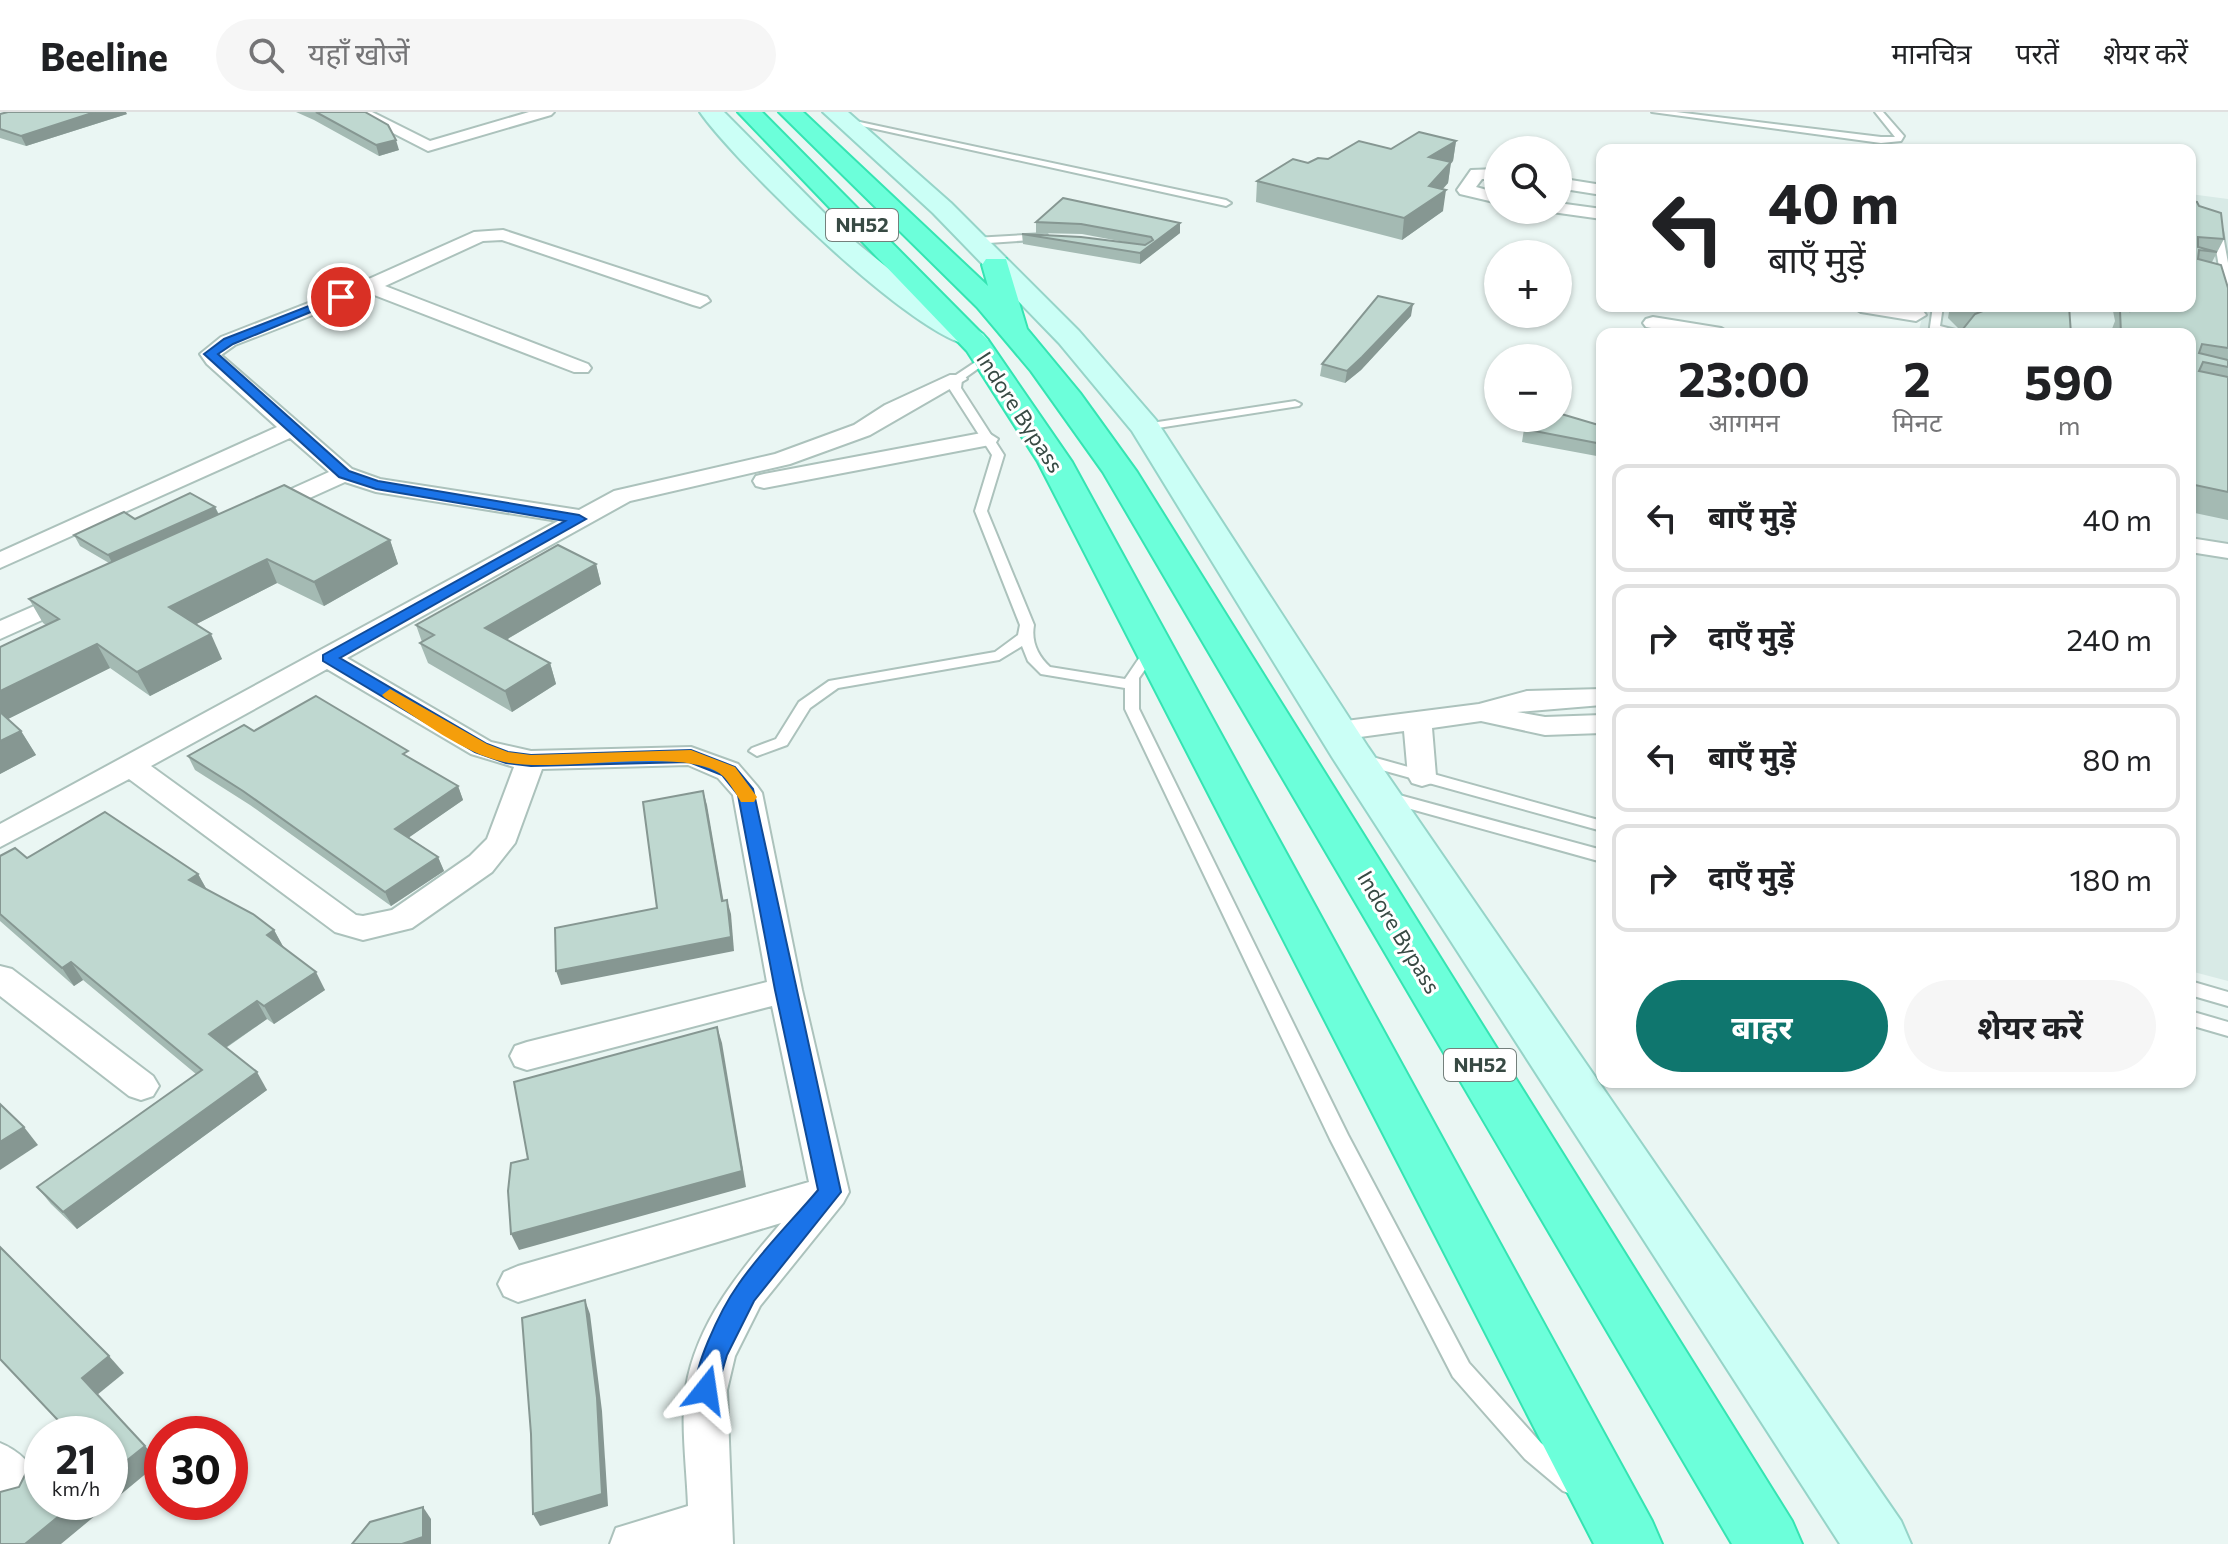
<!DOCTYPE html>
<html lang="hi">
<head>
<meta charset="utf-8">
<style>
  :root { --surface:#fff; --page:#f6f6f6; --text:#202124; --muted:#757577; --line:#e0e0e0; --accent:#0f766e }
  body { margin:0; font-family:Commissioner,"Noto Sans Devanagari",sans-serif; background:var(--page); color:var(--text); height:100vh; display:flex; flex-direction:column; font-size:30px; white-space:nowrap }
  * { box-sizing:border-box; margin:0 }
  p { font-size:26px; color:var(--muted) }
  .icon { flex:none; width:44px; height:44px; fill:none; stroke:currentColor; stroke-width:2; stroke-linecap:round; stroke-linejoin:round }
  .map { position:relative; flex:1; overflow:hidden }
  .drawer { position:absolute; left:1596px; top:216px; width:600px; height:760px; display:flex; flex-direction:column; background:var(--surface); border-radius:16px; box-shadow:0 2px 6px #0004 }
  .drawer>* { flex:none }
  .banner { position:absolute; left:1596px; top:32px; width:600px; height:168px; border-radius:16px; box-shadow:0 2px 6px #0004; background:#fff; color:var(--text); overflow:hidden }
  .tools { position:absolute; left:1484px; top:24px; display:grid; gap:16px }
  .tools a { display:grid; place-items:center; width:88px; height:88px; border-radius:50%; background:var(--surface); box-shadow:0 2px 6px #0004; font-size:40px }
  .speed { position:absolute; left:24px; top:1304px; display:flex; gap:16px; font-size:40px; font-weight:700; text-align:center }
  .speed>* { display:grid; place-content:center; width:104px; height:104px; border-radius:50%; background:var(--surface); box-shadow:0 2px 6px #0004; line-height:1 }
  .speed small { font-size:20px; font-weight:400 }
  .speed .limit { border:12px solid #d22; background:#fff; color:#111 }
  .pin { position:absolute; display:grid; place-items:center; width:68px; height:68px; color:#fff; margin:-34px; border:4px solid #fff; border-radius:50%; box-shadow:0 2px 8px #0007 }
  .me { position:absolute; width:88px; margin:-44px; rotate:15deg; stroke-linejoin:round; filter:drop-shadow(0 0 6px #0008) }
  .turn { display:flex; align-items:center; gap:28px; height:168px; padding:0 40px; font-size:36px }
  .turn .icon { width:104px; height:104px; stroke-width:2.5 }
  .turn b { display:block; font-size:56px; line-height:68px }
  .eta { display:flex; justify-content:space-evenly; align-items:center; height:136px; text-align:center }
  .eta b { font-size:48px; font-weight:700; line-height:56px }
  .primary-button { display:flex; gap:16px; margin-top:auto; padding:16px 40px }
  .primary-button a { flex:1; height:92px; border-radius:48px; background:var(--accent); color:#fff; font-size:32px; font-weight:700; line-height:92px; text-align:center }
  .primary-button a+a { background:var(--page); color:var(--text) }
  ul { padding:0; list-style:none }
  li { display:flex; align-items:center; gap:24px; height:108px; margin:0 16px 12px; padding:0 24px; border:4px solid var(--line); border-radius:16px }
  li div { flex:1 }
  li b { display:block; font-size:30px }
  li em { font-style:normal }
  header { display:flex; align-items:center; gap:48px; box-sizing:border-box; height:112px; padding:0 40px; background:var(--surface); border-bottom:2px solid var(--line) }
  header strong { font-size:38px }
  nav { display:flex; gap:44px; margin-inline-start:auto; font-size:28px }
  .search { width:560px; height:72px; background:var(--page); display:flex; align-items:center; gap:20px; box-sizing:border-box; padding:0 28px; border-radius:44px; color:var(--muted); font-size:30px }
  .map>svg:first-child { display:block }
</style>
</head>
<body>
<header>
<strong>Beeline</strong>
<div class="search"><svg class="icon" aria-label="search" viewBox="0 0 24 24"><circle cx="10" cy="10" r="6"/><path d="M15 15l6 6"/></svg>यहाँ खोजें</div>
<nav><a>मानचित्र</a><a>परतें</a><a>शेयर करें</a></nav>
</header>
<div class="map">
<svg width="2228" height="1432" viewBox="0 0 2228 1432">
  <rect width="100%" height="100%" fill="#eaf6f3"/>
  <path fill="#d8eae6" d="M2190 82 2228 87V869L2190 859V222H1918L1925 194H2190Z"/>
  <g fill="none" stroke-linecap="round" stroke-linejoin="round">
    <g stroke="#acc2bc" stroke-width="4">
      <g id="lane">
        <path d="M1652 0H1676L1881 25H1895L1875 0H1883L1904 24 1901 29 1881 31Z"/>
        <path d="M841 6 1226 88 1231 91 1226 94 844 10 840 8Z"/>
        <path d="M2190 107 2222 118 2228 151V181L2223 178 2213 120 2190 113Z"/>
        <path d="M1044 122 1047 123V127L974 132 969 129 974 126Z"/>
        <path d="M1933 194H1943L1940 214 1971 222H1929Z"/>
        <path d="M986 243 990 244V248L962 268 961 276 1004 343 987 399 1034 513C1031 530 1038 544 1050 555L1125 567 1148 533H1158L1160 536 1139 566V597L1348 1023 1469 1251 1541 1331 1579 1363 1583 1371 1579 1379 1571 1382 1563 1379 1525 1347 1453 1265 1330 1027 1125 597V576L1041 562 1028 549 1022 534 999 548 838 576 810 596 787 633 757 644 749 639 752 636 776 627 799 590 829 569 995 540 1018 523 1020 513 975 399 992 343 949 276 953 265Z"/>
        <path d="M1295 289 1301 292 1299 294 1145 318 1139 315 1145 312Z"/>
        <path d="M1358 641 1602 709V719L1353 650 1350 646Z"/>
        <path d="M1388 680 1602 738V750L1382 689 1380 685Z"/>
        <path d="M2190 869 2228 880V894L2190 883Z"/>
        <path d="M2190 899 2228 910V924L2190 913Z"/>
      </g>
    </g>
    <g stroke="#acc2bc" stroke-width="4">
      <g id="street">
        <path d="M352 0H372L430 29 529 0H554L551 3 428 39Z"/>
        <path d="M1498 57V67H1482L1476 75 1498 81V91L1460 82 1457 78 1471 58Z"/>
        <path d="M1558 66 1602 73V83L1558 76Z"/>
        <path d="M1558 91 1602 97V107L1552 100 1558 98Z"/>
        <path d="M503 118 707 185 710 189 700 195 693 193 502 128 483 129 385 174 588 252 591 256 588 260H574L369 181 235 233 221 243 352 357 380 367 579 398 614 379 775 342 854 313 885 293 950 263H964L967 267 870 323 790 352 630 389 347 546 491 630 531 639 691 635 738 652 757 674 762 681 802 878 849 1080 843 1091 760 1194 735 1244 727 1278 733 1432H610L616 1416 688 1394C687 1359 680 1308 686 1275 697 1210 740 1159 781 1111L518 1190 504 1184 498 1172 504 1160 518 1154 809 1070 772 894 527 958 515 954 510 944 515 934 527 930 767 870 733 683 718 666 688 653 542 657 515 731 492 760 412 816 363 828 335 820 129 667 0 735V712L558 409 376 380 345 370 274 402H258L254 397 258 392 329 360 290 326 0 456V440L277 315 207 252 200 242 221 225 362 170 474 120ZM327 557 471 642 514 655 487 727 470 744 392 798 363 804 356 803 151 654Z"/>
        <path d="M1851 194H1897L1923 199 1926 203 1916 209 1861 200Z"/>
        <path d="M1653 205 1721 216 1731 222H1684L1646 215 1643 211 1646 207Z"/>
        <path d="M987 320 998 327 995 332 764 376 756 374 753 369 756 364 764 362Z"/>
        <path d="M2190 426 2228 432V446L2190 440Z"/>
        <path d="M73 477 82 480 86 485 82 490 0 527V509Z"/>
        <path d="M1602 577V593L1517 600 1545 605 1602 603V621L1545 623 1481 609 1432 616 1436 664 1432 671 1422 674 1412 671 1408 664 1404 619 1338 628 1328 625 1324 619 1328 613 1338 610 1479 592 1527 579Z"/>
        <path d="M0 854 12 857 153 964 159 974 153 984 141 988 129 984 0 884Z"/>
        <path d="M0 1331C20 1339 33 1353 42 1373L35 1388 20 1394 0 1383Z"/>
      </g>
    </g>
    <g stroke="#96d4c8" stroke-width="4">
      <g id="secondary">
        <path d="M700 0H724L842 119 910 174 983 222 988 228 983 234C932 247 732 47 700 0Z"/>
        <path d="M823 0H848L951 91 1079 219 1156 308 1368 635 1901 1409 1911 1432H1840L1332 645 1132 319 1059 231 933 101Z"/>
      </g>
    </g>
    <g stroke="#35e4b2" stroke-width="4">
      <g id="highway">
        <path d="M738 0H762L988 228 1072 350 1652 1409 1662 1432H1594L1038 350 967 239Z"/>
        <path d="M779 0H803L988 174 982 153 986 147H1006L1027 217 1080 281 1137 360 1792 1409 1802 1432H1732L1103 360 1031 259 977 195Z"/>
      </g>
    </g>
    <use href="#lane" fill="#fff" fill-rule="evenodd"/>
    <use href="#street" fill="#fff" fill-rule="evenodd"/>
    <use href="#secondary" fill="#cbfff6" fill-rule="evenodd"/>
    <use href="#highway" fill="#6cffda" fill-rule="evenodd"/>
  </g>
  <g fill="#a4bab3">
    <path d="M296 0H365L399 38 379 44 314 8Z"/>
    <path d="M0 2H127L26 34 0 26Z"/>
    <path d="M1456 29 1453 49 1451 50 1448 71 1443 77V99L1402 128 1256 90 1257 69 1308 51 1391 37Z"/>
    <path d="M1063 86 1180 121 1140 152 1023 132 1022 122 1135 132 1082 122 1036 121V110Z"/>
    <path d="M2190 89 2224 127 2212 150 2228 176V408L2190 400V222H2110L2115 209 2112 194H2190Z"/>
    <path d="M1950 194H2069L1963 217 1958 216 1948 206Z"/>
    <path d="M1411 204 1361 258 1345 271 1320 264 1322 252Z"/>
    <path d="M1602 314V345L1522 330 1524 317Z"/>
    <path d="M215 395 219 402 390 428 398 452 324 494 277 471 196 512 222 547 150 584 110 556 8 607 21 619 36 643 0 662V535L46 513 43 511 29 487 109 451 80 434 74 423 135 407Z"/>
    <path d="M596 452 601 472 506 528 550 551 556 572 512 600 428 551 420 531 422 530 416 513Z"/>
    <path d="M254 619 411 647 458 674 463 688 409 725 438 745 444 759 391 794 250 693 195 658 188 644Z"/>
    <path d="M0 744 198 762 207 778 274 818 283 835 325 878 274 912 267 907 226 936 267 978 77 1117 51 1092 37 1075 196 962 83 868 74 874 0 809Z"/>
  </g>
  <g fill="#869792">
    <path d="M95 0H126L127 2 26 34 21 24Z"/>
    <path d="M396 28 399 38 379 44 376 33Z"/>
    <path d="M1456 29 1453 49 1426 66 1429 45Z"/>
    <path d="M1451 50 1448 71 1433 87 1446 78 1443 99 1402 128 1404 106 1429 74Z"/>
    <path d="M1180 111V121L1140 152V141Z"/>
    <path d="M1413 192 1411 204 1361 258 1345 271 1347 259Z"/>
    <path d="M215 395 220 406 114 454 108 443Z"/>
    <path d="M390 428 398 452 324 494 314 470Z"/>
    <path d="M267 447 277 471 181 520 169 495Z"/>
    <path d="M596 452 601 472 492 536 485 516Z"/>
    <path d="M211 522 222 547 150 584 137 560Z"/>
    <path d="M97 532 110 556 0 611V579Z"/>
    <path d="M550 551 556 572 512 600 505 579Z"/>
    <path d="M21 619 36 643 0 662V629Z"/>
    <path d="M458 674 463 688 401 731 395 717Z"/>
    <path d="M703 679 707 693 726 803 722 789Z"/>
    <path d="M438 745 444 759 391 794 385 780Z"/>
    <path d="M198 762 208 780 189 768Z"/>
    <path d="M727 788 731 802 734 839 561 873 556 859Z"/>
    <path d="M274 818 284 836 267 823Z"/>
    <path d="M71 850 83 868 74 874 62 856Z"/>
    <path d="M316 860 325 878 274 912 264 894Z"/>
    <path d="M257 889 267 907 219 940 209 922Z"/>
    <path d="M717 915 722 931 746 1075 519 1138 511 1122Z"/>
    <path d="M257 960 267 978 77 1117 63 1100Z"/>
    <path d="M24 1015 38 1033 0 1058V1030Z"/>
    <path d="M585 1188 590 1202 602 1299 608 1394 540 1414 533 1402Z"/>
    <path d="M109 1244 124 1261 97 1283 82 1266Z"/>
    <path d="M145 1334 160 1350 61 1432H25L76 1390H110V1362Z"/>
    <path d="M423 1395 431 1407V1432H402Z"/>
  </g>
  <g fill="#bfd8d0" stroke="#869792" stroke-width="2">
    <path d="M8 0H95L21 24 0 17V2Z"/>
    <path d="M316 0H365L388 13 396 28 376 33Z"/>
    <path d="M1419 20 1456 29 1429 45 1451 50 1429 74 1446 78 1404 106 1257 69 1293 47 1308 51 1318 46 1328 47 1359 29 1391 37Z"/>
    <path d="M1063 86 1180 111 1140 141 1022 122 1081 125 1145 133 1153 128 1151 125 1081 112 1036 110Z"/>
    <path d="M2190 89 2197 90 2199 94 2221 101 2224 127 2198 125V135L2217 140 2199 138 2198 147 2221 153 2228 176V236L2202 232 2199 241 2228 248V255L2203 250 2199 259 2228 265V380L2190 372V222H2121L2120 198 2129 199 2128 194H2190Z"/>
    <path d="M1378 184 1413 192 1362 245 1347 259 1322 252Z"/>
    <path d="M1971 194H2069L2071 222H1959L1975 202 1983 199Z"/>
    <path d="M1558 301 1602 314V332L1524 317 1532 306H1558Z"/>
    <path d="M284 373 390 428 314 470 267 447 169 495 211 522 137 560 97 532 0 579V535L59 507 29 487Z"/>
    <path d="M190 381 215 395 108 443 74 423 124 400 135 407Z"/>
    <path d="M558 433 596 452 485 516 550 551 505 579 420 531 434 523 416 513Z"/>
    <path d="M316 584 408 639 403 642 458 674 395 717 438 745 385 780 243 679 188 644 244 613 254 619Z"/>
    <path d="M0 600 21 619 0 629Z"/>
    <path d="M703 679 722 789 727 788 731 825 556 859 555 816 657 796 643 690Z"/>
    <path d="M105 700 198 762 189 768 253 802 274 818 267 823 316 860 264 894 257 889 209 922 257 960 63 1100 37 1075 202 958 71 850 62 856 0 802V744L15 736 27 746Z"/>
    <path d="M717 915 742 1059 511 1122 508 1079 511 1051 528 1047 514 970Z"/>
    <path d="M0 992 24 1015 0 1030Z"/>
    <path d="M0 1135 109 1244 82 1266 145 1334 110 1362V1322H71L0 1247Z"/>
    <path d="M585 1188 597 1286 602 1382 533 1402 531 1322 522 1206Z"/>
    <path d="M42 1346V1390H76L25 1432H0V1380L19 1375 28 1357Z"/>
    <path d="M423 1395V1425L402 1432H352L370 1410Z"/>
  </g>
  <path fill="#1a73e8" stroke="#114b97" stroke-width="2" d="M337 183 347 185 233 232 218 242 349 359 378 369 579 403 586 407 340 546 487 632 508 640 531 643 691 638 735 655 753 677 841 1080 754 1189 727 1243 714 1287 706 1290 697 1287C687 1264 723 1194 738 1173 761 1139 792 1109 818 1078L775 878 738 683 722 663 689 650 531 654 506 651 475 640 323 549V543L565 409 376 377 339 365 204 242 224 227Z"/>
  <path fill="#f59e0b" d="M390 577 487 632 508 640 531 643 691 638 735 655 757 685 754 690H741C736 682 730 671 723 664 689 633 556 662 504 650 462 641 422 608 385 586L382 583Z"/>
  <g text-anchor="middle" stroke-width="6" stroke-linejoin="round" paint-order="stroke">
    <g fill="#fff" stroke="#74807c" stroke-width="2">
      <rect x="826" y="97" width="72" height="32" rx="6"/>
      <rect x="1444" y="937" width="72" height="32" rx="6"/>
    </g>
    <g font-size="20" font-weight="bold" fill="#384a44">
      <text x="862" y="120">NH52</text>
      <text x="1480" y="960">NH52</text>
    </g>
    <g font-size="22" fill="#384a44" stroke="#fff">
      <text transform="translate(1020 300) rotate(57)" y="8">Indore Bypass</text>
      <text transform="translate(1399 820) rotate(59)" y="8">Indore Bypass</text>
    </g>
  </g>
</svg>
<div class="tools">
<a><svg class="icon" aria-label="search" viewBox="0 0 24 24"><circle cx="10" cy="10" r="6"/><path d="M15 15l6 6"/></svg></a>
<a>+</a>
<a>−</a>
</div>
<div class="speed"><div>21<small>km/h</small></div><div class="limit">30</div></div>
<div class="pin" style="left:341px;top:185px;background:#d93025"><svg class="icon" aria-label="arrive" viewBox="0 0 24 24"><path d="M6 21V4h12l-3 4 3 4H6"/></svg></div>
<svg class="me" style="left:706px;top:1278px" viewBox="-20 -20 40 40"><path d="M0-17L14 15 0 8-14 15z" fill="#1a73e8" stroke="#fff" stroke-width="4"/></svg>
<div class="banner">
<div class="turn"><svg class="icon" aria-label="left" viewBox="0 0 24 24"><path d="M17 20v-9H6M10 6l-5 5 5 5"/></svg><div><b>40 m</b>बाएँ मुड़ें</div></div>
</div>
<section class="drawer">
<div class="eta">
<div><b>23:00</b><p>आगमन</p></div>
<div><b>2</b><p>मिनट</p></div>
<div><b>590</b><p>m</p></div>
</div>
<ul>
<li><svg class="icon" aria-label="left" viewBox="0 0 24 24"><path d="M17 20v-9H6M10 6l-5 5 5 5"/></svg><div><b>बाएँ मुड़ें</b></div><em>40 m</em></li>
<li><svg class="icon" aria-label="right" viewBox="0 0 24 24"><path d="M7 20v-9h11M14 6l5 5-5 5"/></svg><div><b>दाएँ मुड़ें</b></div><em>240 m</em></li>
<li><svg class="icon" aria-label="left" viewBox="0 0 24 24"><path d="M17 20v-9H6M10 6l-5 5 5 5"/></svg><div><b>बाएँ मुड़ें</b></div><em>80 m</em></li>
<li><svg class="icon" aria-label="right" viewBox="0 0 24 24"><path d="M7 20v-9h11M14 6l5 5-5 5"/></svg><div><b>दाएँ मुड़ें</b></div><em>180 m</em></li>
</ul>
<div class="primary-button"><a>बाहर</a><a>शेयर करें</a></div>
</section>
</div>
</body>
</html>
